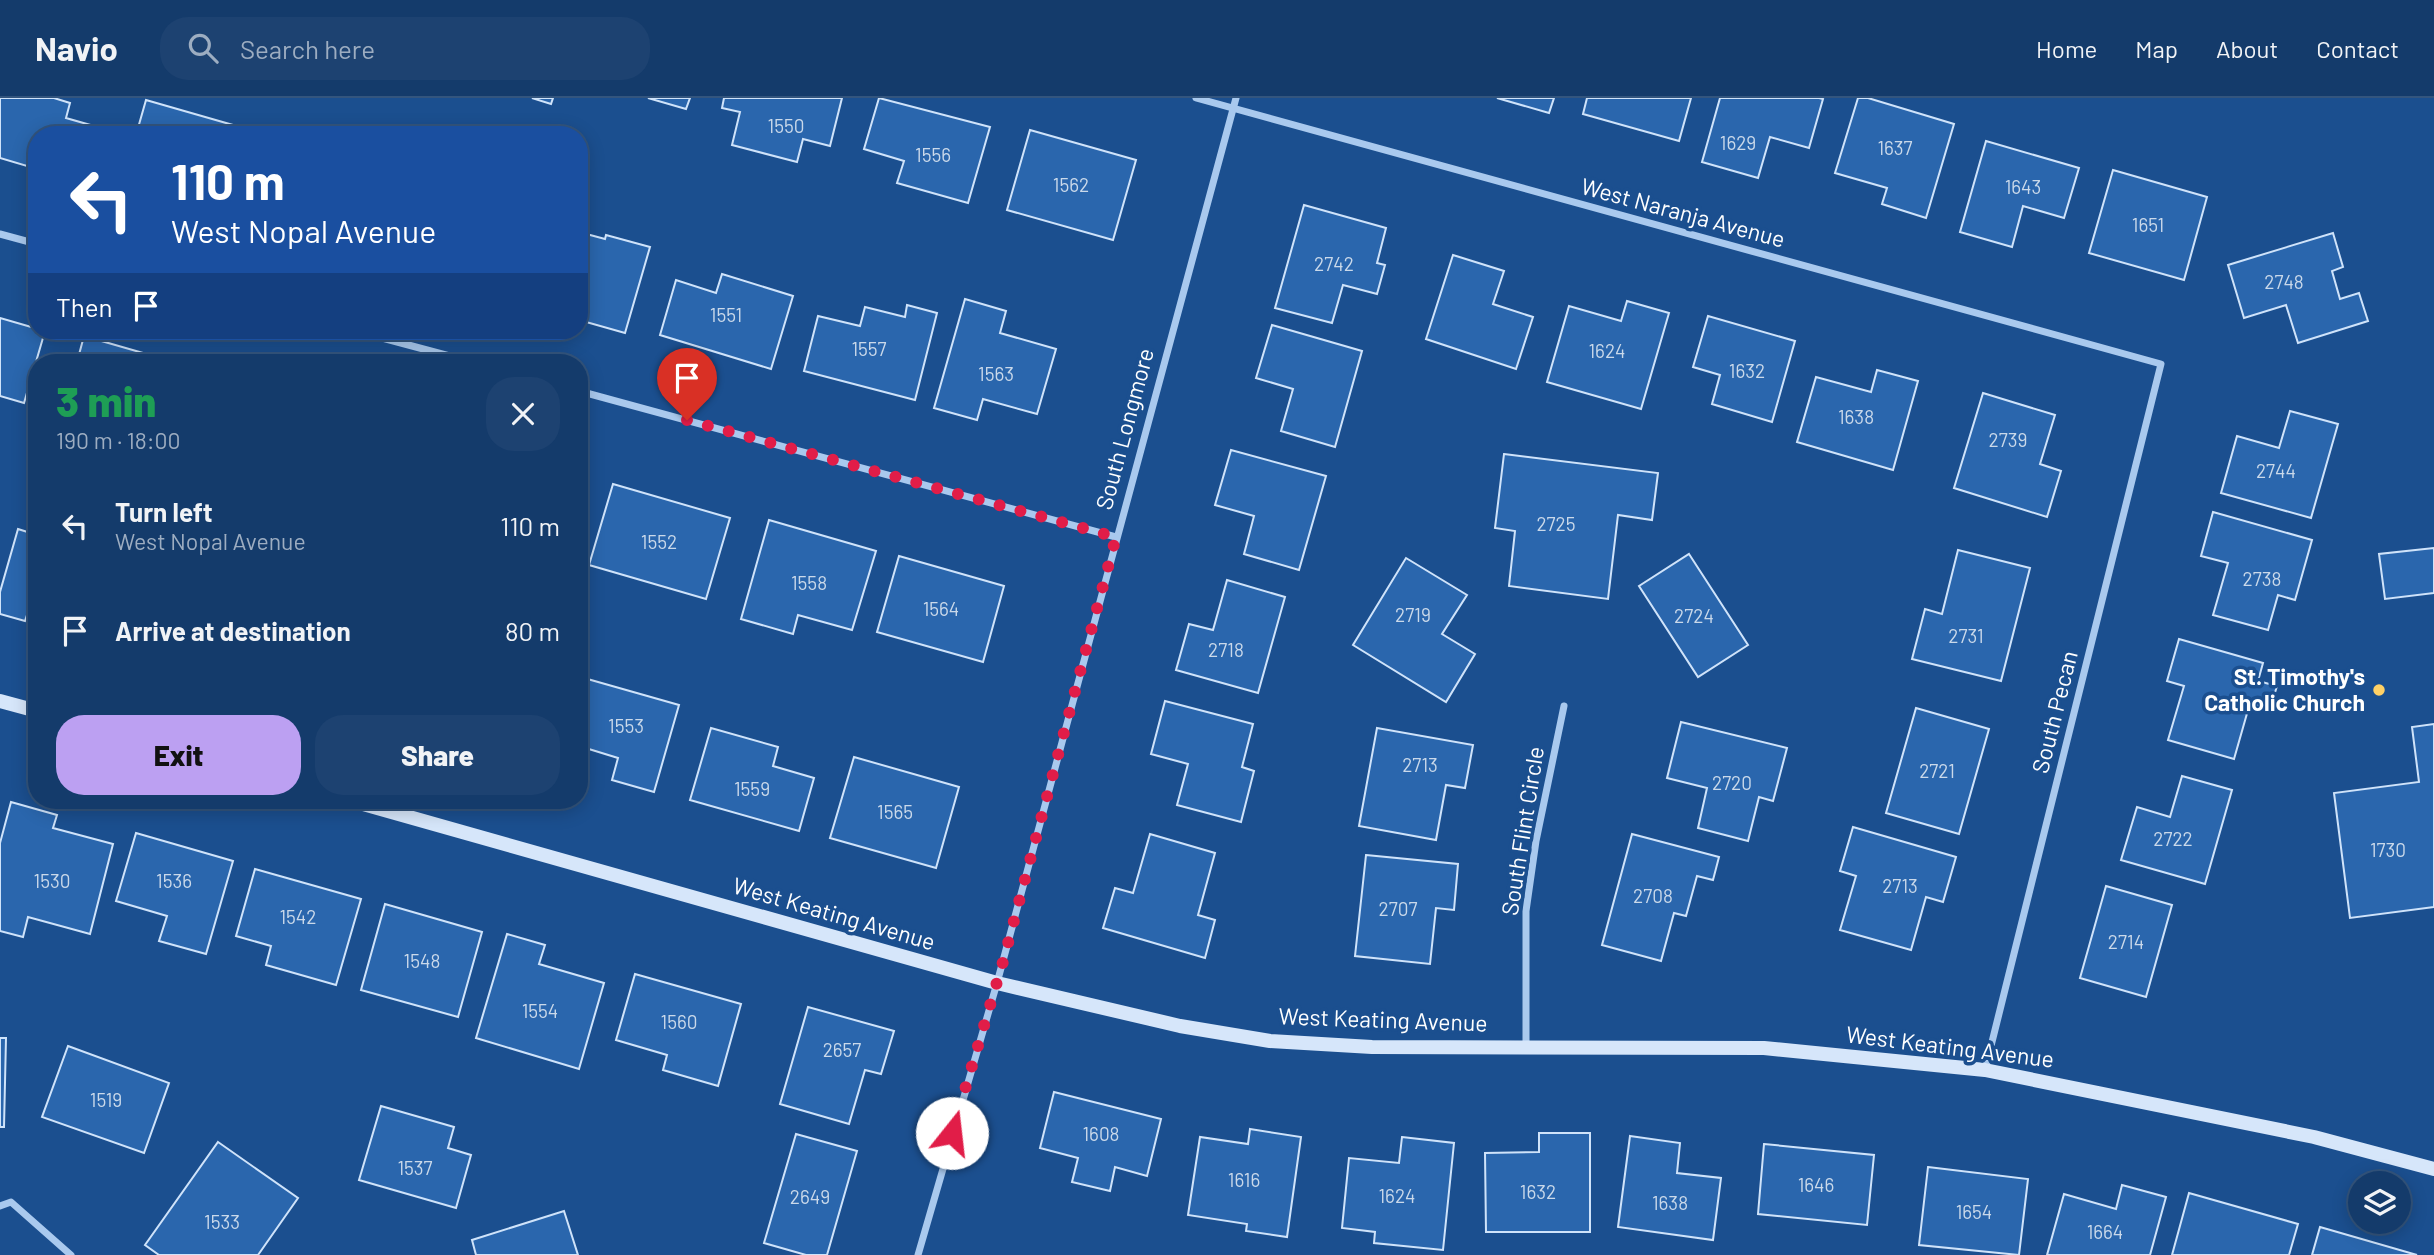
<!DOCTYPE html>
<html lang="en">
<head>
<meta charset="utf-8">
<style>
  :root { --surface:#143b6b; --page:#1d4271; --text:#f1f3f6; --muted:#9dadc1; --line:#33557e; --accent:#bca0f2 }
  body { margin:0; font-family:Barlow,sans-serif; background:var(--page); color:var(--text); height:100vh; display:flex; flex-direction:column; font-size:26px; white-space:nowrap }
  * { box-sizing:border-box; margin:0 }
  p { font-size:23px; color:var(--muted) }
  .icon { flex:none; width:38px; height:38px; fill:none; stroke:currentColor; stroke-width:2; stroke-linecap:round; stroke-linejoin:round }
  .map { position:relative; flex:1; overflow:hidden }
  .sheet { position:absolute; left:28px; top:256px; width:560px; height:455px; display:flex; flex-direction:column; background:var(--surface); border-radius:28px; box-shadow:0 4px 18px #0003,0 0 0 2px var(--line) }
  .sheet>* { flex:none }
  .top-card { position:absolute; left:28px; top:28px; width:560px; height:214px; border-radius:28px; box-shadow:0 4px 18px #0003,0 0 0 2px var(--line); background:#1a4fa0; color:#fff; overflow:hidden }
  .buttons { position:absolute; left:2348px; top:1073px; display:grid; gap:14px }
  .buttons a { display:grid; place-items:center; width:63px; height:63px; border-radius:50%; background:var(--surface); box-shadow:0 4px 18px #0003,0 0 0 2px var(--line); font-size:35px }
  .pin { position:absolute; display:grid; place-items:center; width:60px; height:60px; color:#fff; margin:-72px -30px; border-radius:50% 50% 50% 0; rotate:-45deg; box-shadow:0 0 7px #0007 }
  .pin .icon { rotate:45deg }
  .me { position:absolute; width:77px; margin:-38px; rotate:16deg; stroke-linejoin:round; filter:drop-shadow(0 0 5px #0008) }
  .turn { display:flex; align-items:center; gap:24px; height:147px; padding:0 28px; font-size:32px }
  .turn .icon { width:91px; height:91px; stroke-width:2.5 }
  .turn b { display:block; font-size:49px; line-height:60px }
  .then { display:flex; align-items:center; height:66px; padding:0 28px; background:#0003; gap:14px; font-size:26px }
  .round { display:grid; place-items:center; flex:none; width:74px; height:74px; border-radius:28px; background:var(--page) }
  .overview { display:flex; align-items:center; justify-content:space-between; height:119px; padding:0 28px }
  h1 { font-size:42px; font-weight:800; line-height:52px; color:#1e9e55 }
  .cta { display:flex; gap:14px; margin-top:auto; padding:14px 28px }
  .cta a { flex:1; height:80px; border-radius:28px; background:var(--accent); color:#111; font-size:28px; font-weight:800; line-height:80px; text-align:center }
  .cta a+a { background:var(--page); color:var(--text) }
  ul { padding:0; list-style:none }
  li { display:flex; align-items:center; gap:21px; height:105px; padding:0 28px }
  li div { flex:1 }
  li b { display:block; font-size:26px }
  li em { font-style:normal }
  header { display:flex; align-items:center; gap:42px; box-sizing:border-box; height:98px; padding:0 35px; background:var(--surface); border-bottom:2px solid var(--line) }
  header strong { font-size:33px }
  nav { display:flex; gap:38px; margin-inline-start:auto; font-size:24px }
  .search { width:490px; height:63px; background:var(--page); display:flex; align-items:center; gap:18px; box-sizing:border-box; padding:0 24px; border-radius:28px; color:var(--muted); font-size:26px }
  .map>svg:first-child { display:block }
</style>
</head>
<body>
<header>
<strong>Navio</strong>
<div class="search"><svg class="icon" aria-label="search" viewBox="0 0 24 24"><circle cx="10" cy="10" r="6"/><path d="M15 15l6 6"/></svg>Search here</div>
<nav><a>Home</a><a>Map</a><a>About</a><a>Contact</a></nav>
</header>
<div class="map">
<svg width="2434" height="1157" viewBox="0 0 2434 1157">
  <rect width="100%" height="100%" fill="#1b4f8f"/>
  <g fill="#2a66ad" stroke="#cfe3fa" stroke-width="2">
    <path d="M0 0H54L70 5 66 20 101 30 99 37H37V71L0 60Z"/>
    <path d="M532 0H553L551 6Z"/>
    <path d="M648 0H690L686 11Z"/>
    <path d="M724 0H842L830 48 803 41 797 64 732 47 740 14 722 10Z"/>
    <path d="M879 0 990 29 968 105 897 85 904 63 864 51Z"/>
    <path d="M1497 0H1554L1549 15Z"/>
    <path d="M1587 0H1691L1679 43 1583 16Z"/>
    <path d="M1720 0H1819L1823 1 1809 50 1770 39 1758 80 1702 64Z"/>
    <path d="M1858 0H1868L1954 26 1926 120 1882 106 1887 90 1835 75Z"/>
    <path d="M146 2 240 29 238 37H136Z"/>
    <path d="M1030 32 1136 62 1113 142 1007 112Z"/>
    <path d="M1986 43 2079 70 2064 120 2023 108 2012 149 1960 134Z"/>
    <path d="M2113 72 2207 99 2184 182 2089 155Z"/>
    <path d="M1304 107 1386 130 1377 165 1385 167 1377 196 1343 187 1332 225 1275 210Z"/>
    <path d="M579 134 605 141 606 137 650 149 625 235 579 222Z"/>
    <path d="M2333 135 2343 169 2332 173 2340 201 2359 195 2368 223 2298 245 2286 207 2244 220 2228 167Z"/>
    <path d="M1453 157 1504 173 1493 206 1533 219 1516 271 1426 241Z"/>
    <path d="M722 176 793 198 771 271 660 237 676 182 716 195Z"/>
    <path d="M965 201 1006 213 1000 235 1056 251 1037 316 983 301 977 322 934 310Z"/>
    <path d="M1627 203 1669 215 1641 311 1547 284 1569 208 1621 223Z"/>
    <path d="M907 207 937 215 915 302 804 273 818 218 860 228 865 209 905 219Z"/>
    <path d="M1708 218 1795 243 1772 324 1712 306 1720 277 1693 269Z"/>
    <path d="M0 220 45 233 24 305 0 298Z"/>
    <path d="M1272 227 1362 253 1335 349 1281 333 1293 291 1256 280Z"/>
    <path d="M84 238 171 263V264H77Z"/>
    <path d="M1877 272 1918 283 1893 372 1797 344 1816 279 1871 294Z"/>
    <path d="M1983 295 2055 317 2040 366 2061 373 2047 419 1954 390Z"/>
    <path d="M2290 313 2338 326 2311 420 2221 395 2237 338 2279 350Z"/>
    <path d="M1231 352 1326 378 1299 472 1244 456 1254 418 1215 407Z"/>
    <path d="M1504 356 1658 375 1652 422 1618 417 1608 501 1509 488 1515 433 1495 430Z"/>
    <path d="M579 375 586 377 579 401Z"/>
    <path d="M613 386 730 420 706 501 589 467Z"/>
    <path d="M2213 414 2312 442 2295 502 2278 497 2268 532 2213 517 2228 465 2201 458Z"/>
    <path d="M769 422 876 453 852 532 798 517 793 536 741 521Z"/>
    <path d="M18 431 37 437V510L30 508 25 523 0 516V494Z"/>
    <path d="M2434 450V495L2385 501 2379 456Z"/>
    <path d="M1958 452 2030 470 2001 583 1912 561 1925 511 1942 516Z"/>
    <path d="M1689 456 1748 547 1698 579 1639 488Z"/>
    <path d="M899 458 1004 488 983 564 877 534Z"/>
    <path d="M1406 460 1467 497 1442 536 1475 556 1446 604 1353 547Z"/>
    <path d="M1227 482 1285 499 1258 595 1176 572 1189 526 1213 532Z"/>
    <path d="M2179 541 2263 565 2258 583 2277 588 2270 611 2250 605 2234 661 2168 642 2184 588 2167 583Z"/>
    <path d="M584 580 679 607 654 694 612 682 618 660 579 648V597Z"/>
    <path d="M1165 603 1253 626 1242 669 1254 673 1241 724 1177 707 1188 666 1151 656Z"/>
    <path d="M1916 610 1989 631 1959 736 1886 715Z"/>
    <path d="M1681 624 1787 650 1773 703 1759 699 1748 743 1698 730 1707 690 1667 680Z"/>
    <path d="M2434 626V809L2350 820 2334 695 2419 684 2412 629Z"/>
    <path d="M711 630 778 649 773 668 814 680 799 733 690 702Z"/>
    <path d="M1377 630 1473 647 1465 690 1446 687 1436 742 1359 728Z"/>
    <path d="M854 659 959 689 936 770 830 740Z"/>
    <path d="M2182 678 2232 692 2205 786 2121 762 2137 709 2170 719Z"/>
    <path d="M11 704 57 717 53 730 113 746 90 836 28 819 23 839 0 833V745Z"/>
    <path d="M1853 729 1956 759 1943 804 1926 799 1911 852 1840 832 1856 778 1840 773Z"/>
    <path d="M136 735 233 763 206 856 159 843 167 818 116 803Z"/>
    <path d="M1150 736 1215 755 1198 817 1215 822 1205 860 1103 830 1115 790 1133 795Z"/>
    <path d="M1632 736 1719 759 1713 782 1697 778 1686 818 1674 815 1661 863 1602 847Z"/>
    <path d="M1366 757 1458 766 1454 812 1436 810 1430 866 1355 858Z"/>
    <path d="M255 771 361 801 336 887 266 867 271 848 236 838Z"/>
    <path d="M2106 788 2172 807 2146 899 2080 880Z"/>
    <path d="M385 806 482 834 458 919 361 892Z"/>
    <path d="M507 836 545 847 539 866 604 885 579 971 476 940Z"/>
    <path d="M635 876 741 906 718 988 663 972 667 957 616 942Z"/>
    <path d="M808 909 894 933 881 976 865 972 849 1026 780 1006Z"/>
    <path d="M0 940H6L4 1029H0Z"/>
    <path d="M68 948 169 985 144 1055 42 1019Z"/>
    <path d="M1054 994 1161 1021 1147 1078 1115 1069 1110 1093 1072 1084 1078 1060 1040 1050Z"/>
    <path d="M381 1008 454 1029 448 1050 471 1057 456 1110 359 1082Z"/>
    <path d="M1250 1031 1301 1039 1287 1139 1246 1133 1247 1126 1188 1117 1200 1039 1248 1046Z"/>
    <path d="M1539 1035H1590V1134H1486L1485 1055 1539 1054Z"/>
    <path d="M796 1036 857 1053 827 1157H806L764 1145Z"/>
    <path d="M1630 1038 1680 1045 1677 1075 1721 1080 1713 1142 1618 1129Z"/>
    <path d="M1402 1039 1454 1045 1443 1152 1374 1145 1375 1134 1342 1130 1349 1060 1399 1065Z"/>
    <path d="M218 1044 298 1100 258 1157H159L145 1147Z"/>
    <path d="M1764 1046 1874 1057 1867 1127 1758 1116Z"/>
    <path d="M1928 1069 2028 1081 2019 1157 1919 1147Z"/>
    <path d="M2122 1087 2166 1099 2150 1157H2047L2064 1096 2116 1111Z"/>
    <path d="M2189 1095 2298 1126 2289 1157H2172Z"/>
    <path d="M564 1113 578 1157H476L472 1142Z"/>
    <path d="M2320 1129 2417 1157H2312Z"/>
  </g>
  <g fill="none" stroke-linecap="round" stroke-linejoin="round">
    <g stroke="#a9c9ee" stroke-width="7">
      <path d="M1196 0 2161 266 1985 972"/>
      <path d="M0 136 37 146"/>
      <path d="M356 233 472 264"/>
      <path d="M579 293 1116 439"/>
      <path d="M1526 948V813L1536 743 1564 608"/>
      <path d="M0 1108 11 1104 71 1157"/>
      <path d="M918 1157 997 885 1236 0"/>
    </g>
    <g stroke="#d6e6fa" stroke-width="14">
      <path d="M0 603 37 613"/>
      <path d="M349 702 997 885 1180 928 1270 943 1372 949 1764 950 1985 972 2314 1039 2434 1071"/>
    </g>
  </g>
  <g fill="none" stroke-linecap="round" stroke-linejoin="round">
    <path stroke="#e11d48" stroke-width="12" stroke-dasharray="0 21.6" d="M687 322 1116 439 1003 864 952 1035"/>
  </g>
  <circle fill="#ffd166" stroke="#1b4f8f" stroke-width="2.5" cx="2379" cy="592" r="7"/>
  <g text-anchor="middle" stroke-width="7" stroke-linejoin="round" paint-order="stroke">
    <g font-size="19" fill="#cad9ea">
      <text x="786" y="35">1550</text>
      <text x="1738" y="52">1629</text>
      <text x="1895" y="57">1637</text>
      <text x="933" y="64">1556</text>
      <text x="1071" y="94">1562</text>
      <text x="2023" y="96">1643</text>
      <text x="2148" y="134">1651</text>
      <text x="1334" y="173">2742</text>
      <text x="2284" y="191">2748</text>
      <text x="726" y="224">1551</text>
      <text x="869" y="258">1557</text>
      <text x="1607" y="260">1624</text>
      <text x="1747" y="280">1632</text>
      <text x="996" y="283">1563</text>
      <text x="1856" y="326">1638</text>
      <text x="2008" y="349">2739</text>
      <text x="2276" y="380">2744</text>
      <text x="1556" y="433">2725</text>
      <text x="659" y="451">1552</text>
      <text x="2262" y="488">2738</text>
      <text x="809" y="492">1558</text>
      <text x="941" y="518">1564</text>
      <text x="1413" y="524">2719</text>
      <text x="1694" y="525">2724</text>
      <text x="1966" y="545">2731</text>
      <text x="1226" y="559">2718</text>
      <text x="626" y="635">1553</text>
      <text x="1420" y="674">2713</text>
      <text x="1937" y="680">2721</text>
      <text x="1732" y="692">2720</text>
      <text x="752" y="698">1559</text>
      <text x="895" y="721">1565</text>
      <text x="2173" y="748">2722</text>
      <text x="2388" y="759">1730</text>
      <text x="52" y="790">1530</text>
      <text x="174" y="790">1536</text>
      <text x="1900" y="795">2713</text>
      <text x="1653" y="805">2708</text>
      <text x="1398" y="818">2707</text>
      <text x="298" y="826">1542</text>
      <text x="2126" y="851">2714</text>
      <text x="422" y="870">1548</text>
      <text x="540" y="920">1554</text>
      <text x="679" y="931">1560</text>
      <text x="842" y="959">2657</text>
      <text x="106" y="1009">1519</text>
      <text x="1101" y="1043">1608</text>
      <text x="415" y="1077">1537</text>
      <text x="1244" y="1089">1616</text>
      <text x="1816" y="1094">1646</text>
      <text x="1538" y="1101">1632</text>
      <text x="1397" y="1105">1624</text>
      <text x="810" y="1106">2649</text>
      <text x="1670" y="1112">1638</text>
      <text x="1974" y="1121">1654</text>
      <text x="222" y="1131">1533</text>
      <text x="2105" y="1141">1664</text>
    </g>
    <g font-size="23" fill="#fff" stroke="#1b4f8f">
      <text transform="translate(1683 115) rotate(15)" y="8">West Naranja Avenue</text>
      <text transform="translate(1125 331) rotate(-75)" y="8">South Longmore</text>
      <text transform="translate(2055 614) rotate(-76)" y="8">South Pecan</text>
      <text transform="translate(1523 733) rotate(-81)" y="8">South Flint Circle</text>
      <text transform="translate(834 816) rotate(16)" y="8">West Keating Avenue</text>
      <text transform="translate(1383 922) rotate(2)" y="8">West Keating Avenue</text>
      <text transform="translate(1950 949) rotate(7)" y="8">West Keating Avenue</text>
    </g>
    <g font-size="23" font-weight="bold" fill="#fff" stroke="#1b4f8f" text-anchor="end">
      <text x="2365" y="587">St. Timothy's<tspan x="2365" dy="26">Catholic Church</tspan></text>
    </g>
  </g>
</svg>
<div class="buttons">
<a><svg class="icon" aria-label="layers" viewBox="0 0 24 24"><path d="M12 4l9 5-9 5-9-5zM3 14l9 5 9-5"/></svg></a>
</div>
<div class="pin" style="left:687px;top:322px;background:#d93025"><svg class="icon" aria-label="arrive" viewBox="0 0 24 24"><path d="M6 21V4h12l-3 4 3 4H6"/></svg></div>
<svg class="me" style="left:952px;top:1035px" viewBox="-20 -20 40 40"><circle r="19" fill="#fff"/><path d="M0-13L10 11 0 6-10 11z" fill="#e11d48"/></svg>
<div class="top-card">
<div class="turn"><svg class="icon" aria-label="left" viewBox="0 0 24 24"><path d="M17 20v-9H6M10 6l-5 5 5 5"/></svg><div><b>110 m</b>West Nopal Avenue</div></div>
<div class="then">Then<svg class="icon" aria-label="arrive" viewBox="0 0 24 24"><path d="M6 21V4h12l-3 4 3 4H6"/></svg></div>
</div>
<section class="sheet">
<div class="overview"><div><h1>3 min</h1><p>190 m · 18:00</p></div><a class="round"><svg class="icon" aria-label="close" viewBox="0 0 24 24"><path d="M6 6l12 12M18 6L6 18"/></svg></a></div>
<ul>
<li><svg class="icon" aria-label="left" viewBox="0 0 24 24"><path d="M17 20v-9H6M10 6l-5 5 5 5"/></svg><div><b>Turn left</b><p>West Nopal Avenue</p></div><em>110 m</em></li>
<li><svg class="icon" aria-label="arrive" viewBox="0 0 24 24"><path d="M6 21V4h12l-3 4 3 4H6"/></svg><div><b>Arrive at destination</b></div><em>80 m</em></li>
</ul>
<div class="cta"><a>Exit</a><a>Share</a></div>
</section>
</div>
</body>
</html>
